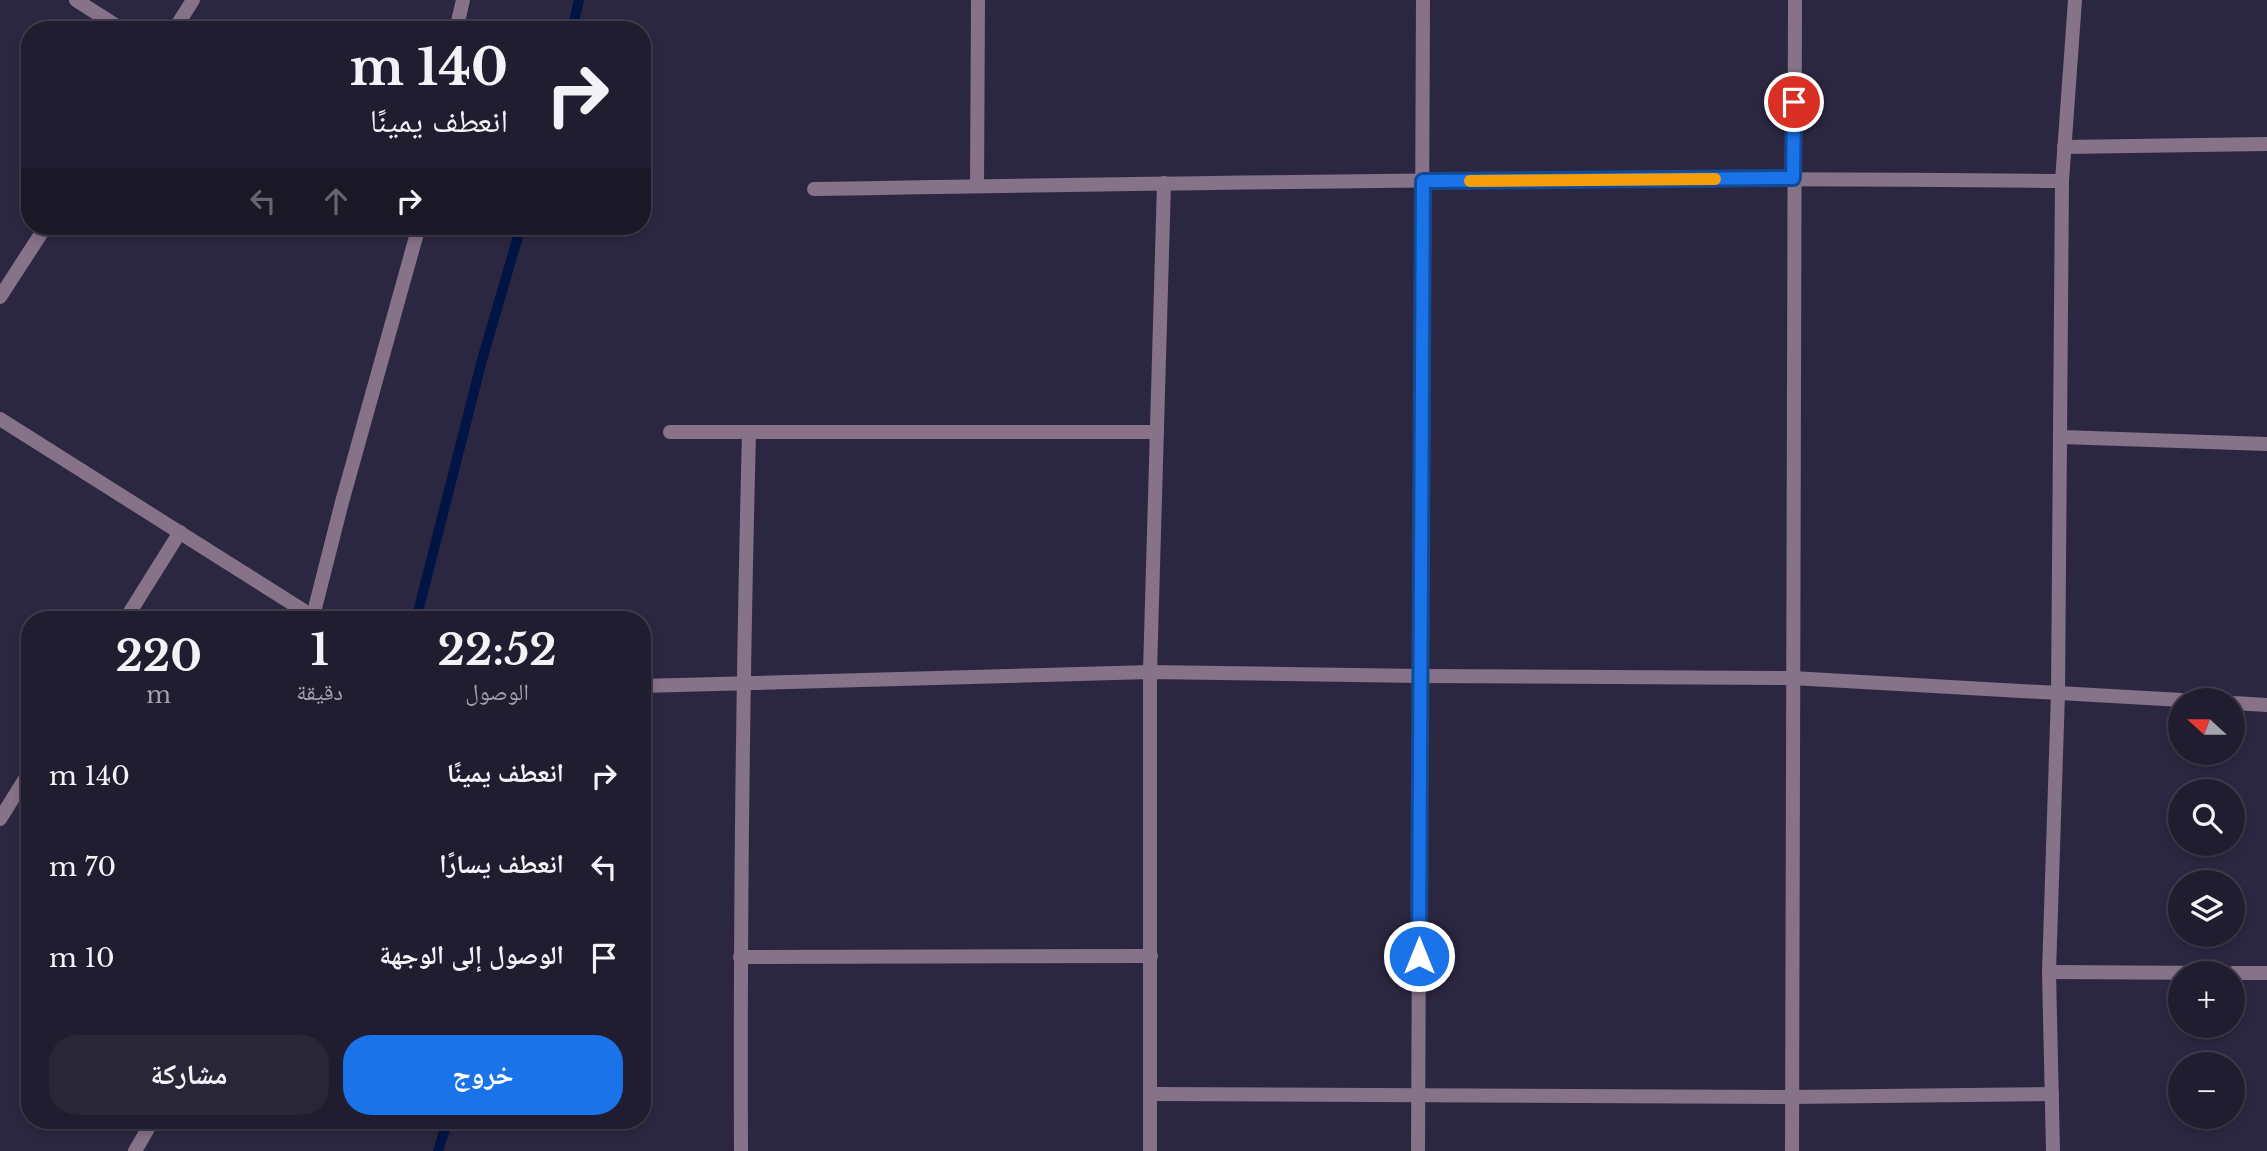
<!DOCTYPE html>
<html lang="ar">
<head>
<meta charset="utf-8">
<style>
  :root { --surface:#211d30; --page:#292638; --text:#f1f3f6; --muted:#a2a2ab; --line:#3e3b4c; --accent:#1a73e8 }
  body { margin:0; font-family:"Libre Baskerville","Noto Naskh Arabic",serif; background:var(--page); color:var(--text); direction:rtl; height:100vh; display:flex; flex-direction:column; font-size:26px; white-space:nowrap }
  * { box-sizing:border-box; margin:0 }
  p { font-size:23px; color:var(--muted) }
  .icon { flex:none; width:38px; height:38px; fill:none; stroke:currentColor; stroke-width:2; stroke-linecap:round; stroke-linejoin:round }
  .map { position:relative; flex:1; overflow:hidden; direction:ltr }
  .panel { position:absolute; left:21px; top:611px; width:630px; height:518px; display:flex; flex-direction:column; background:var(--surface); border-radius:28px; box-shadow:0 4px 10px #0003,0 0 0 2px var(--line); direction:rtl }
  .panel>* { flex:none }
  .hud { position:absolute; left:21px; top:21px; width:630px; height:214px; border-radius:28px; box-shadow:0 4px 10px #0003,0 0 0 2px var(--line); direction:rtl; background:#211d30; color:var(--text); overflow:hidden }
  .needle { width:46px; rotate:291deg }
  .buttons { position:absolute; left:2168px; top:688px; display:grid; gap:14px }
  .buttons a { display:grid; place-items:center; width:77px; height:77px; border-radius:50%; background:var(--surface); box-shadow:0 4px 10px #0003,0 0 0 2px var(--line); font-size:35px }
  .pin { position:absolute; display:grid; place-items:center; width:60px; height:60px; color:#fff; margin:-30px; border:4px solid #fff; border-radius:50%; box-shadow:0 2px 7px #0007 }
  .me { position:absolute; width:77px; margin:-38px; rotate:0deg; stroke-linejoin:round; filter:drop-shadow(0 0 5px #0008) }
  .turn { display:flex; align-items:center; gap:24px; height:147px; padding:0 28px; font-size:32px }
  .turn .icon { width:91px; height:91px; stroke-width:2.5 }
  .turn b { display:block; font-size:49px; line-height:60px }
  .lanes { display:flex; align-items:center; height:66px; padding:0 28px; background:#0003; justify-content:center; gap:35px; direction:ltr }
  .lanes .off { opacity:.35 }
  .eta { display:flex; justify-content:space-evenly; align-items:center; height:119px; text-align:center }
  .eta b { font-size:42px; font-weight:700; line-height:49px }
  .primary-button { display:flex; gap:14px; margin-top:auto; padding:14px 28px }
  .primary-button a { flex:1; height:80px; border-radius:28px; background:var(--accent); color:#fff; font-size:28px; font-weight:700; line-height:80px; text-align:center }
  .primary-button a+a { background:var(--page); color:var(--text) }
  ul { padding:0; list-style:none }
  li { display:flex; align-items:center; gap:21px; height:91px; padding:0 28px }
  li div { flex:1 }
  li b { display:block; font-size:26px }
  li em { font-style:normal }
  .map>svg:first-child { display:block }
</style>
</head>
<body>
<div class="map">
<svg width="2267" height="1151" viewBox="0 0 2267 1151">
  <rect width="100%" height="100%" fill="#2c2740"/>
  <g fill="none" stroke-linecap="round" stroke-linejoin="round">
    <g stroke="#011443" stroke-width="10">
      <path d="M572 30 579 0"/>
      <path d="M416 620 482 360 521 226"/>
      <path d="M438 1151 448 1120"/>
    </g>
    <g stroke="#867289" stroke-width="14">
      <path d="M76 0 123 30"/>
      <path d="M174 30 193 0"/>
      <path d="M456 30 463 0"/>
      <path d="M2064 147 2267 144"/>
      <path d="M977 186 978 0"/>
      <path d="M814 189C1230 182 1646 176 2062 181"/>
      <path d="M0 297 46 226"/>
      <path d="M0 419 312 616"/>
      <path d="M670 432H1157"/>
      <path d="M2061 437 2267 444"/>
      <path d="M125 620 180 532"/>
      <path d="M312 620 342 502 419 226"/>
      <path d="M642 686 1150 672 1420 676 1792 678 2182 700"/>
      <path d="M2233 703 2267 705"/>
      <path d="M0 819 30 771"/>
      <path d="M740 957 1151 956"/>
      <path d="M2049 972 2218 973"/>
      <path d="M2233 973H2267"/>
      <path d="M1150 1094 1791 1097 2052 1094"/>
      <path d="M135 1151 153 1120"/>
      <path d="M741 1151C740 911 743 672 749 432"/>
      <path d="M1150 1151V672L1164 183"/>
      <path d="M1418 1151 1423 0"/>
      <path d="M1792 1151 1795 0"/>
      <path d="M2053 1151 2049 972 2058 693 2062 181 2075 0"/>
    </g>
  </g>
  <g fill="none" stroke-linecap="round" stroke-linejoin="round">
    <g stroke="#114b97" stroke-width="18">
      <path id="route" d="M1419 956 1423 181 1793 178 1794 102"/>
    </g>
    <use href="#route" stroke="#1a73e8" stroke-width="12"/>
    <path stroke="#f59e0b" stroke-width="12" d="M1470 181 1715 179"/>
  </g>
</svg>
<div class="buttons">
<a><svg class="needle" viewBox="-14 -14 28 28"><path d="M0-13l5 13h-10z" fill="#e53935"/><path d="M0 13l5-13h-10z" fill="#a2a2ab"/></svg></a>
<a><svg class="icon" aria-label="search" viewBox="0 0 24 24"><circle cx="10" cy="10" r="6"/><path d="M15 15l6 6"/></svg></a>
<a><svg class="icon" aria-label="layers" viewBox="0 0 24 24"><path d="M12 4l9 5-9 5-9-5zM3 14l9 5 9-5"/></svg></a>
<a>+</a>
<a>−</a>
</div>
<div class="pin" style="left:1794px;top:102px;background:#d93025"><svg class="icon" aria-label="arrive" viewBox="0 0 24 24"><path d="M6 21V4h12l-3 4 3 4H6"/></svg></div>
<svg class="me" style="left:1419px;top:956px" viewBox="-20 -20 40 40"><circle r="17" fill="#1a73e8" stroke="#fff" stroke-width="3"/><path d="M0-11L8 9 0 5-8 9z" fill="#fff"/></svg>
<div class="hud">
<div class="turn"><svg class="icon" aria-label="right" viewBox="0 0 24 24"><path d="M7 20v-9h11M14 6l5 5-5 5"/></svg><div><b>140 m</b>انعطف يمينًا</div></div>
<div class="lanes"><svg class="icon off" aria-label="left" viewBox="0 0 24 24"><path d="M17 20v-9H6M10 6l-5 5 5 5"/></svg><svg class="icon off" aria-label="ahead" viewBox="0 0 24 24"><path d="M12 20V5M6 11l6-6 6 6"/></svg><svg class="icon" aria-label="right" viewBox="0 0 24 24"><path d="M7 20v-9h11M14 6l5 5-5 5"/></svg></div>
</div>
<section class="panel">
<div class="eta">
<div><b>22:52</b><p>الوصول</p></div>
<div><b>1</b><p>دقيقة</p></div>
<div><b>220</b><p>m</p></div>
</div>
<ul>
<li><svg class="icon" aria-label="right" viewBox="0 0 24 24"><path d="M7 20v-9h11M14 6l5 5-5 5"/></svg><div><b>انعطف يمينًا</b></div><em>140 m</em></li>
<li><svg class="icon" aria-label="left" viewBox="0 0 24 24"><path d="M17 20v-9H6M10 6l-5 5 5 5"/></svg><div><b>انعطف يسارًا</b></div><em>70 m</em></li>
<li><svg class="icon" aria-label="arrive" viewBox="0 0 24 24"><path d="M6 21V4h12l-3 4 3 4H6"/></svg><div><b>الوصول إلى الوجهة</b></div><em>10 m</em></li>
</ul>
<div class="primary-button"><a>خروج</a><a>مشاركة</a></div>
</section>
</div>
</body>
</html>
